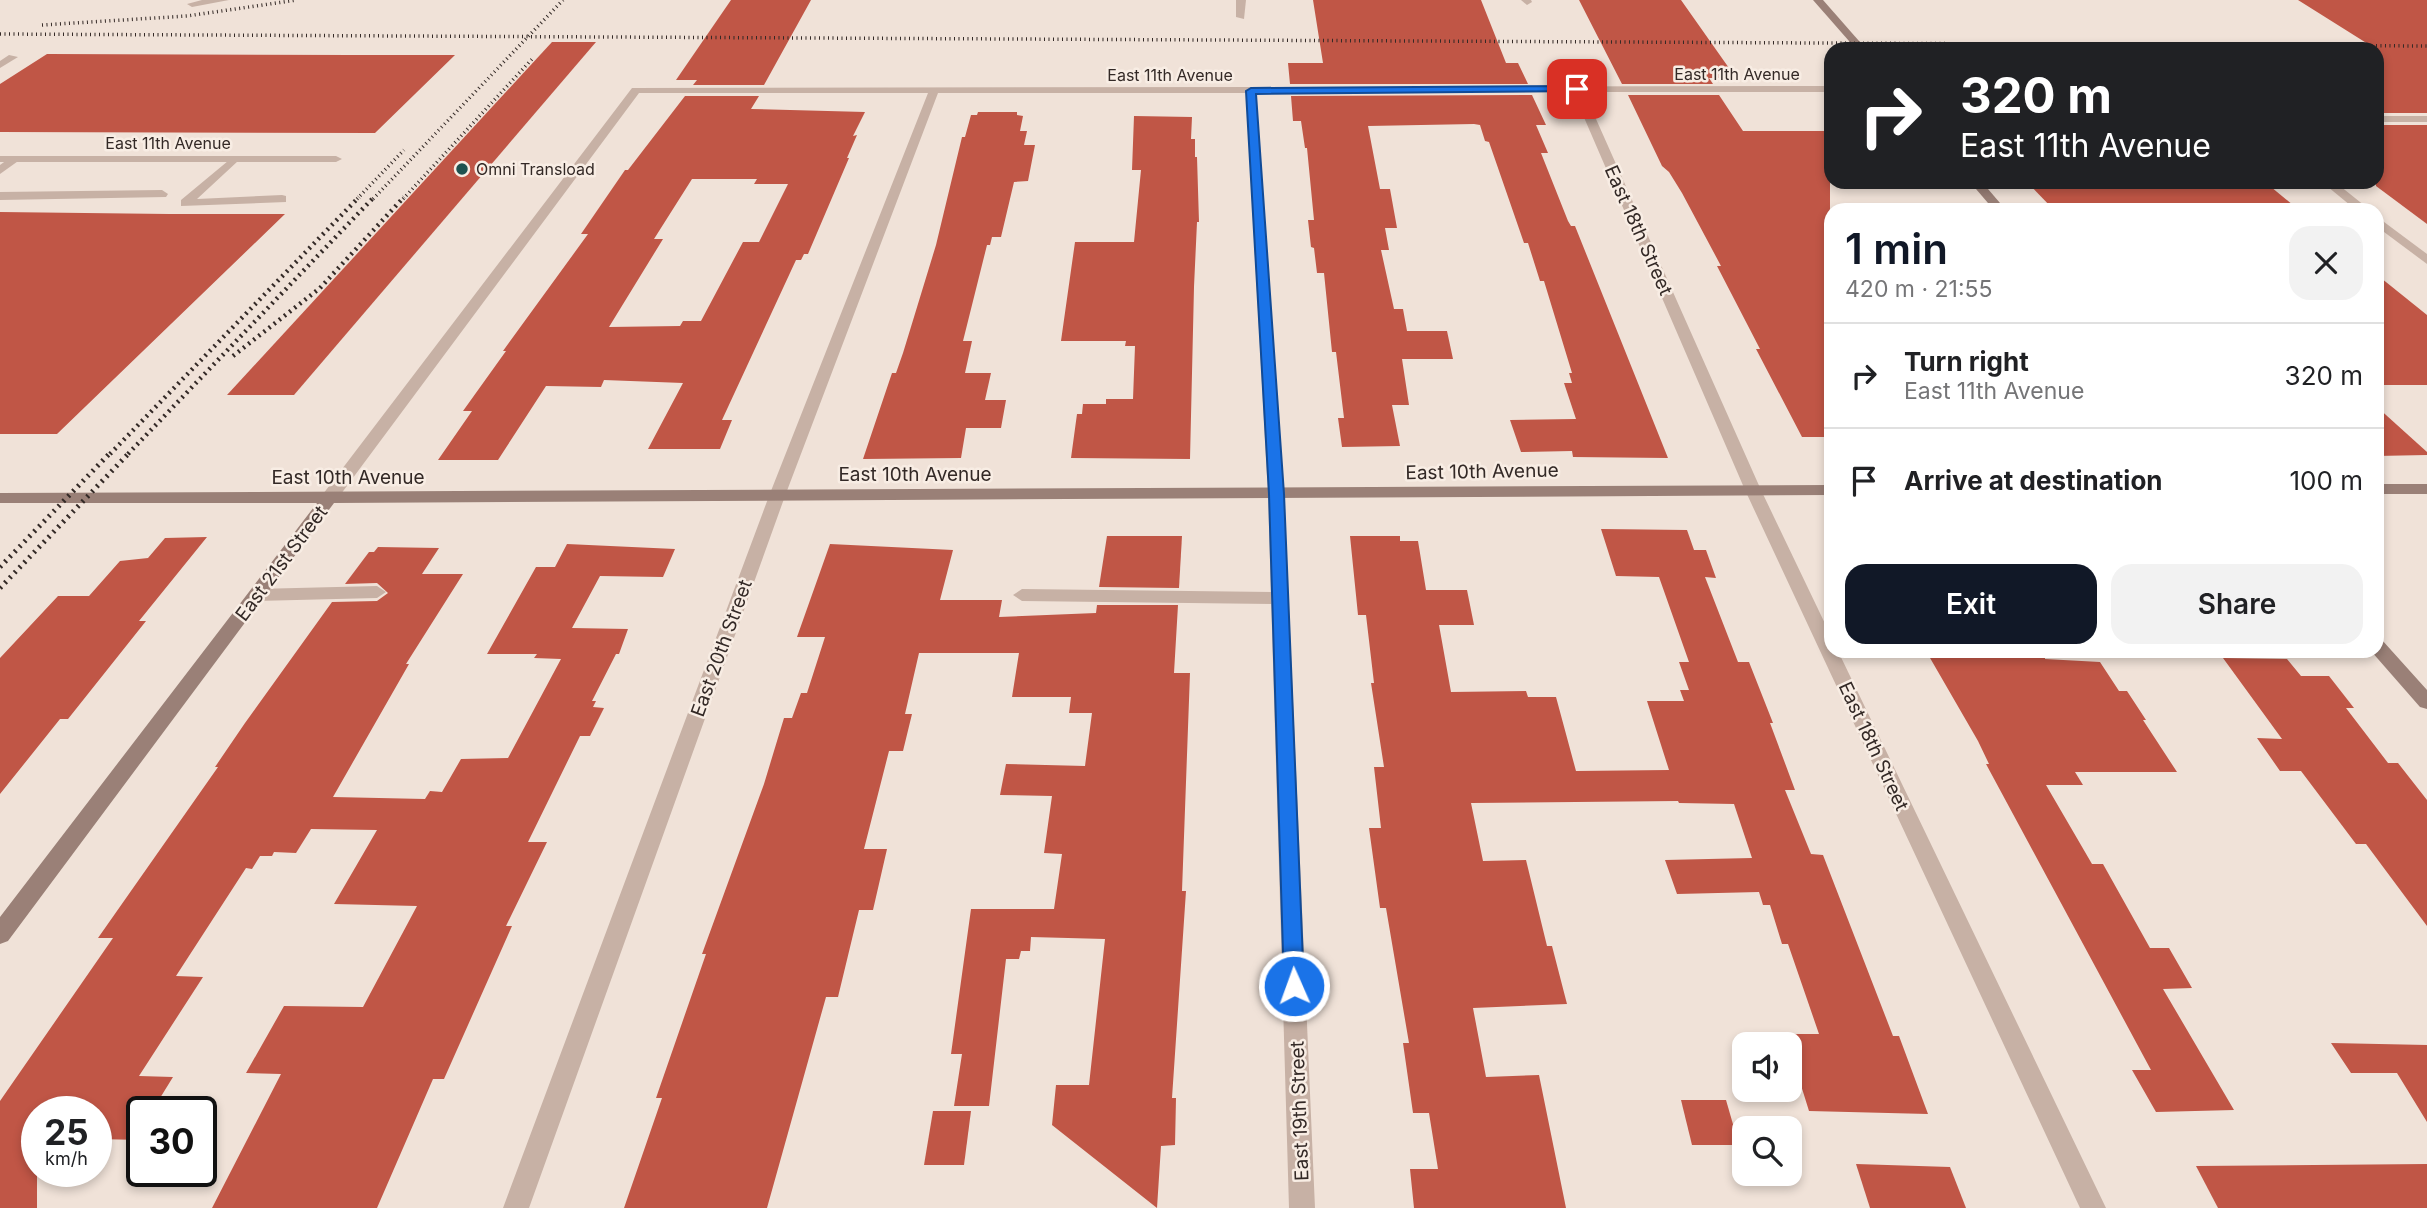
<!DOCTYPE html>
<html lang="en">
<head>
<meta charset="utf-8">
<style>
  :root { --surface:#fff; --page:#f2f2f2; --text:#202124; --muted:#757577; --line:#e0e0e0; --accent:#111827 }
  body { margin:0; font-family:Inter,sans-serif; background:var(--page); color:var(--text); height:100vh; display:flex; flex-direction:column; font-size:26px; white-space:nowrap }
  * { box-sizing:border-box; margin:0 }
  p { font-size:23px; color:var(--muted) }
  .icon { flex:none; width:38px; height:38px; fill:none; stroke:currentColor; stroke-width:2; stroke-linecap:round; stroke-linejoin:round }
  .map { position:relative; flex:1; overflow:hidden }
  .side { position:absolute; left:1824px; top:203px; width:560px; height:455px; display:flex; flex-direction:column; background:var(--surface); border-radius:21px; box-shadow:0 4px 10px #0003 }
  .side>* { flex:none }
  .hud { position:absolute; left:1824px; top:42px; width:560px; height:147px; border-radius:21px; box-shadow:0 4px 10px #0003; background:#202124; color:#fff; overflow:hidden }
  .buttons { position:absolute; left:1732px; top:1032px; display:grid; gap:14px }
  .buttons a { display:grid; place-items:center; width:70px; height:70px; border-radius:14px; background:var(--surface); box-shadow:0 4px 10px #0003; font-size:35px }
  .speed { position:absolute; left:21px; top:1096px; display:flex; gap:14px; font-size:35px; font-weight:700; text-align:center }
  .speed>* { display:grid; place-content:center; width:91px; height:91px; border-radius:50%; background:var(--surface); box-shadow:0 4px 10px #0003; line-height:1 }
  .speed small { font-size:18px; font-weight:400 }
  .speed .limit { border:4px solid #111; border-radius:10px; background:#fff; color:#111 }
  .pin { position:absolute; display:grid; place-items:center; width:60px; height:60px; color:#fff; margin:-30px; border-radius:14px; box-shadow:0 4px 10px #0006 }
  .me { position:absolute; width:77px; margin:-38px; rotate:358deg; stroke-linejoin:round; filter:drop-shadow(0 0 5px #0008) }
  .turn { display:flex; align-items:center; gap:24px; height:147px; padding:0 21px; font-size:32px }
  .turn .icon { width:91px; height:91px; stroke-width:2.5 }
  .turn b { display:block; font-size:49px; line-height:60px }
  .round { display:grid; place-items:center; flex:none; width:74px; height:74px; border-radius:21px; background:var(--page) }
  .head { display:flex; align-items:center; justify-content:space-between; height:119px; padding:0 21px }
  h1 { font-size:42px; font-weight:600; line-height:52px; color:var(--accent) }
  .cta { display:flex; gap:14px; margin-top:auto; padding:14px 21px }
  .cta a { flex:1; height:80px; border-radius:21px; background:var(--accent); color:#fff; font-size:28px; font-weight:600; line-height:80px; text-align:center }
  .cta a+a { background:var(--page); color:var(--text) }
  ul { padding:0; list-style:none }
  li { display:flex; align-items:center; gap:21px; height:105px; padding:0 21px; border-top:2px solid var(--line) }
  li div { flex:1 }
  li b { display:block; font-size:26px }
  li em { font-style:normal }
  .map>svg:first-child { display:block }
</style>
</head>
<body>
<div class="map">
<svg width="2427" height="1208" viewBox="0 0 2427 1208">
  <rect width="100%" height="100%" fill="#f0e2d8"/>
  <g fill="#c05646" fill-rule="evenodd">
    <path d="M731 0H811L764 85H693L697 80H676Z"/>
    <path d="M1313 0H1481L1506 63H1518L1528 84H1290L1288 63H1323Z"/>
    <path d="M1579 0H1681L1736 78H1709L1713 84H1622Z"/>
    <path d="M2298 0H2427V113H2376V49Z"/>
    <path d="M552 42H596L294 395H227Z"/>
    <path d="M47 54 352 55H455L375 133 0 132V84Z"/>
    <path d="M1532 95 1546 125H1536L1548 153H1541L1568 221 1571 226H1575L1668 458 1573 457 1572 451 1521 452 1510 420 1576 419 1564 383H1572L1569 373H1572L1544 281H1540L1528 243H1524L1489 142 1485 141 1480 125 1474 124 1368 126 1380 189H1390L1397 228H1385L1389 250H1381L1394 309H1403L1407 331H1447L1453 359H1402L1409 405H1392L1400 446 1342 447 1338 418H1344L1336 352H1332L1324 273H1317L1314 248 1311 247 1308 220H1314L1307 148H1305L1301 121H1293L1291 96Z"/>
    <path d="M1628 95H1719L1743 131H1830V437H1802L1756 349H1760L1717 266H1721L1682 193 1669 172 1662 166Z"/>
    <path d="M685 96H759L751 109 865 112 853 136 857 135 847 158H849L808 254H804L801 260H796L722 420H732L720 449H648L683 383 604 380 601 387 546 386 498 460H438L472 411H463L506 351H503L588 234H581L625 170H628ZM692 179H757L754 184H788L759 242H743L701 321H683L680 326 609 327 663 239H654Z"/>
    <path d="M978 112H1017V115L1023 116 1020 131H1027L1024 145H1035L1028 181 1014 182 1001 237H992L990 245H987L963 341H972L965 373H991L985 400H1006L1001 428H966L961 458 863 459 892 373H896L903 353 936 245 962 137H965L971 115H977Z"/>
    <path d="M1134 116 1192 117 1191 139H1195V157H1197L1199 222H1197L1194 287 1190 459 1071 458 1077 414H1082L1083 404H1106V399H1133L1135 346H1125L1126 341H1061L1075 242H1134L1141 170H1132Z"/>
    <path d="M2376 125H2427V224L2376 186Z"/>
    <path d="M2027 182H2265L2299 210H2054Z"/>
    <path d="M0 212 169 214H285L57 434H0Z"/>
    <path d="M2376 274 2427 315V385H2376Z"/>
    <path d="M2376 406 2427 452V455L2376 456Z"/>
    <path d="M1601 529 1687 530 1694 550H1706L1716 578 1705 577 1738 662H1749L1773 723H1770L1795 790H1785L1811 854 1823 855 1893 1036H1899L1928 1114 1809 1111 1785 1034H1819L1788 944H1782L1770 905H1763L1759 892 1677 894 1665 860 1752 858 1734 804 1679 803 1678 801 1471 803 1483 861 1526 860 1547 946H1552L1567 1004 1473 1008 1486 1077 1539 1075 1566 1208H1414L1410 1169H1438L1429 1113H1413L1403 1043H1409L1386 908H1380L1369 828H1381L1374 767H1384L1371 683H1374L1366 615H1358L1350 536H1400V541H1418L1426 590H1467L1474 625H1439L1451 692 1526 691 1528 697H1556L1576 771 1669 770 1647 701H1684L1680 690H1689L1679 662H1689L1659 577 1616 576Z"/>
    <path d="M1107 536H1182L1179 588 1099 587Z"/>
    <path d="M207 537 139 621H146L68 719H60L0 794V658L58 596H89L120 561 148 558 165 538Z"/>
    <path d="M567 544 675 549 663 577 600 576 572 628 628 629 619 654H616L592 701H596L593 707 604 708 590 736H580L528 842H547L506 926H512L444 1079H433L377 1208H212L281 1074 246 1073 284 1006 363 1007 417 906 334 904 377 830 311 829 296 853 274 852 272 856H260L252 869 246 868 176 976 203 977 139 1076 173 1077 152 1111H142V1140L96 1139V1111H37V1208H0V1101L113 938H98L218 767H215L245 723 332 602 377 601 388 593 377 583 345 584 369 552H374L378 547 439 548 422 574H463L406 664H409L333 797 425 799 430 791 442 792 461 759 508 758 561 659 534 658 537 654H487L536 567H555Z"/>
    <path d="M830 544 953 550 940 600H1002L999 617 1096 613 1097 605H1178L1174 673H1190L1182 891H1186L1172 1098H1176L1175 1145 1161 1146 1157 1208 1052 1125 1056 1085H1089L1105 939 1031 937 1030 951H1021L1019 959H1006L989 1106H954L962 1054H951L971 909H1054L1062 854 1044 853 1052 796 1000 795 1006 764 1085 766 1092 713H1069L1071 697H1012L1019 653H919L905 714H912L903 751H889L864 849H887L873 910H859L838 997H826L767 1208H624L662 1098H656L706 954H702L764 784 784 718H792L801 693H807L825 637H797Z"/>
    <path d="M1926 651H2045V659L2100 662 2119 691H2127L2146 720H2143L2177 772H2075L2083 785H2046L2092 864H2103L2150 948H2169L2192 988 2163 989 2234 1110 2156 1112 2132 1070H2151L1986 764H1989L1978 741Z"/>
    <path d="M2223 658 2287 659 2301 676H2329L2354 708H2346L2388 763H2398L2427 800V926L2366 844H2356L2301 771H2280L2257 738 2282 739Z"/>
    <path d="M2331 1043 2427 1045V1122L2397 1073H2351Z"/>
    <path d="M1681 1100H1726L1739 1145H1692Z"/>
    <path d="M933 1111H971L964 1165H924Z"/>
    <path d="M1856 1164 1950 1167 1966 1208H1870Z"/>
    <path d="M2427 1164V1208H2218L2196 1166Z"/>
  </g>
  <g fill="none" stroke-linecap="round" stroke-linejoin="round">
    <g fill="#c7b1a5" fill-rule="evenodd">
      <path d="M229 0 192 7 187 4 202 0Z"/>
      <path d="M1521 0H1531L1532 2 1527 5Z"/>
      <path d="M234 156 240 159 238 161 197 199 282 195 286 196V202L181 206V200Z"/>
      <path d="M11 157 21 159 0 174V165Z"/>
      <path d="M162 190 168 194 166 197 0 200V192Z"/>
      <path d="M377 586 386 592 377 598 256 601 247 595 256 589Z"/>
      <path d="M1022 589 1280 592 1289 598 1280 604 1022 601 1013 595Z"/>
    </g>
    <g fill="#c7b1a5" fill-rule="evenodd">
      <path d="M1236 0H1246L1244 19 1236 17Z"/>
      <path d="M9 55 18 57 0 68V61Z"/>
      <path d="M1830 86V92H1584L1761 490 1830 634V651H1838L2106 1208H2080L1745 490 1573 92 1256 93 1284 494 1315 1208H1289L1268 494 1246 93H938L785 496 529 1208H503L769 496 928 93H639L335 502H323L321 498 323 494 632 88Z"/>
      <rect x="2376" y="116" width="51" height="6"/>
      <path d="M0 156H336L342 159 336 162H0Z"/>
      <path d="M2322 182H2335L2370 210H2356Z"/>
      <path d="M2376 216 2427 254V264L2376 226Z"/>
    </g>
    <g fill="#9a8077" fill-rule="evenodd">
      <path d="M1813 0H1823L1866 49H1856Z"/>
      <path d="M1970 182H1982L2006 210H1994Z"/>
      <rect x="2376" y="484" width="51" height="10"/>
      <path d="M1830 485V495L334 503 8 941 0 944V917L317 503H0V493Z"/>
      <path d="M2376 639 2382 640 2427 690V709L2420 707 2371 651H2376Z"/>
    </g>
    <g stroke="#332926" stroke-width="3.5" stroke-dasharray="1 3.5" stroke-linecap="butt">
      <path d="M42 25 187 16 297 0"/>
      <path d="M0 34 2427 46"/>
      <path d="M357 199 404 150"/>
      <path d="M373 199 563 0"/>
      <path d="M403 199 533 58"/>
    </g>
    <g stroke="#332926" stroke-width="4.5" stroke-dasharray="2 4.5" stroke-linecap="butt">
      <path d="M233 356 320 288 404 197"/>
      <path d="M110 454 359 197"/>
      <path d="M128 454 374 197"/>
    </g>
    <g stroke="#332926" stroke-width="5" stroke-dasharray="2 5" stroke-linecap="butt">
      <path d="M0 567 111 452"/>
      <path d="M0 588 130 452"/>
    </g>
  </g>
  <path fill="#1a73e8" stroke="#114b97" stroke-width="2" d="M1577 86 1582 89 1581 91 1256 94 1284 494 1304 986 1301 993 1294 995 1287 993 1284 986 1269 494 1246 91 1251 88Z"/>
  <circle fill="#1e5250" stroke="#f8ede4" stroke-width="2.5" cx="462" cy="169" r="7"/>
  <g text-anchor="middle" stroke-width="5" stroke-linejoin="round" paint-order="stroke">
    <g font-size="16" fill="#332926" stroke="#f8ede4">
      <text x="1737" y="80">East 11th Avenue</text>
      <text x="1170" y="81">East 11th Avenue</text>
      <text x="168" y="149">East 11th Avenue</text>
    </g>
    <g font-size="16" fill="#332926" stroke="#f8ede4" text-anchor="start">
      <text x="476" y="175">Omni Transload</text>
    </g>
    <g font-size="19" fill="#332926" stroke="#f8ede4">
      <text transform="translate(1639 230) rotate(66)" y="7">East 18th Street</text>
      <text transform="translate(1482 471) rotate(-1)" y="7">East 10th Avenue</text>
      <text x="915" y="481">East 10th Avenue</text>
      <text x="348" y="484">East 10th Avenue</text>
      <text transform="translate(281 563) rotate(-53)" y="7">East 21st Street</text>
      <text transform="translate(721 648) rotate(-70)" y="7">East 20th Street</text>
      <text transform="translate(1874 746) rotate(65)" y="7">East 18th Street</text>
      <text transform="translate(1299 1111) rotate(-92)" y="7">East 19th Street</text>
    </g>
  </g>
</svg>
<div class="buttons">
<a><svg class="icon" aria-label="sound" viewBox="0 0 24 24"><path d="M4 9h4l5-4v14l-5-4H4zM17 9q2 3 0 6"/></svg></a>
<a><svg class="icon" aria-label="search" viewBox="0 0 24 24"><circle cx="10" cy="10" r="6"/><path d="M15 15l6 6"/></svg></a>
</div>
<div class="speed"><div>25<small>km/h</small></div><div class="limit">30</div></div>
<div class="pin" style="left:1577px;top:89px;background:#d93025"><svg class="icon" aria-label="arrive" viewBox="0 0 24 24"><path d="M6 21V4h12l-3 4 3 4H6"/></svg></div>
<svg class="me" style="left:1294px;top:986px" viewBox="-20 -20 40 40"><circle r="17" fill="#1a73e8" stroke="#fff" stroke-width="3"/><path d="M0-11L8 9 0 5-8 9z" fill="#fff"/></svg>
<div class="hud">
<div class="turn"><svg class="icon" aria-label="right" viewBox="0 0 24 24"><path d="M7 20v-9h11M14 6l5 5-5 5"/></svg><div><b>320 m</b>East 11th Avenue</div></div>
</div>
<section class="side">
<div class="head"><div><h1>1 min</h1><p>420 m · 21:55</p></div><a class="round"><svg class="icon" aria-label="close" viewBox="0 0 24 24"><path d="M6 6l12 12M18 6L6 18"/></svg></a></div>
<ul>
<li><svg class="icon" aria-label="right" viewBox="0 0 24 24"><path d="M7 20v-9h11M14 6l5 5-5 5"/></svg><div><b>Turn right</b><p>East 11th Avenue</p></div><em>320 m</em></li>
<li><svg class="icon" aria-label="arrive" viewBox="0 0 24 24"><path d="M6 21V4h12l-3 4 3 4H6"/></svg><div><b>Arrive at destination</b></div><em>100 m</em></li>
</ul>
<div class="cta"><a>Exit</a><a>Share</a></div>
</section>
</div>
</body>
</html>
